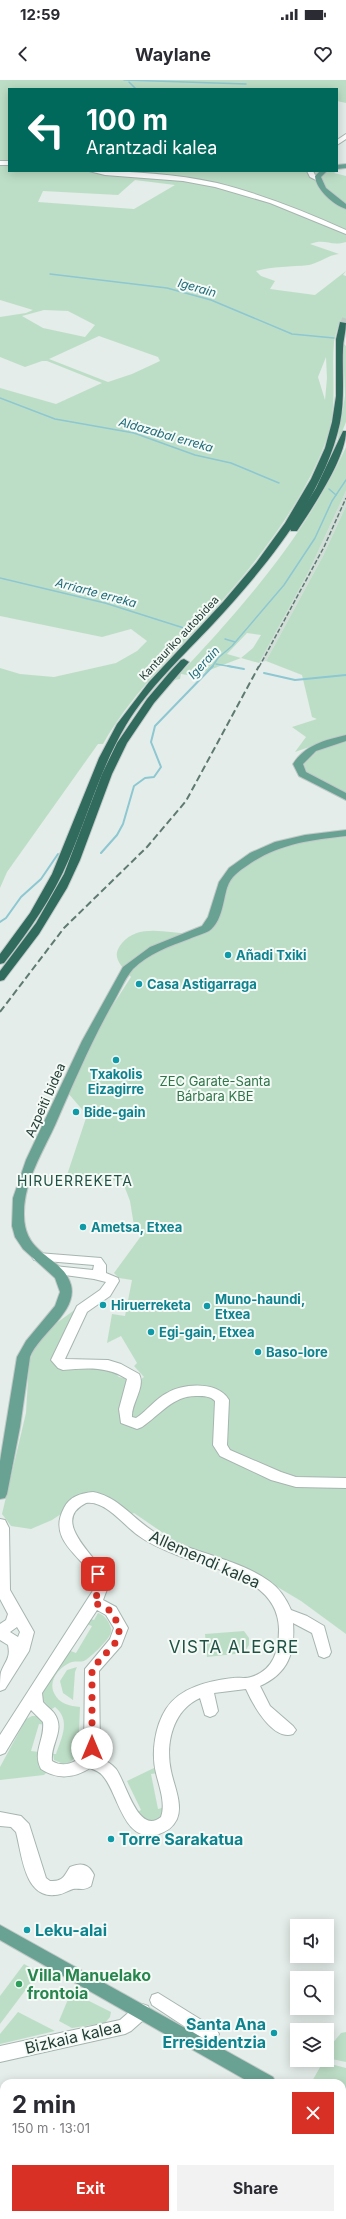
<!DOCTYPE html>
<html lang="en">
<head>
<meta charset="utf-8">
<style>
  :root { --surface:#fff; --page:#f2f2f3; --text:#2b2b33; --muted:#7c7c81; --accent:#d93025 }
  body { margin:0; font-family:Inter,sans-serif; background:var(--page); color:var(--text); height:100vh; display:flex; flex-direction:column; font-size:15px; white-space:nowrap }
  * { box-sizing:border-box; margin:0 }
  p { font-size:13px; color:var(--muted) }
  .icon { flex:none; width:22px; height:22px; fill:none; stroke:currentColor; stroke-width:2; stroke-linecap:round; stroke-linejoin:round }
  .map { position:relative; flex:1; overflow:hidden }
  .drawer { position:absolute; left:0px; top:1999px; width:346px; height:140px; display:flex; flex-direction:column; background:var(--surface); border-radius:12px 12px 0 0; box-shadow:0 2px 10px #0003 }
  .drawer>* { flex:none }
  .guide { position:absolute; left:8px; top:8px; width:330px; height:84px; border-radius:0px; box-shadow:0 2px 10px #0003; background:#00695c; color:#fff; overflow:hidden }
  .controls { position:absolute; left:290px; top:1839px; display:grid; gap:8px }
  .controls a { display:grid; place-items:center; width:44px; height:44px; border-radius:0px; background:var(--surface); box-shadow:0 2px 10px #0003; font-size:20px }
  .pin { position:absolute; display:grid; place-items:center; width:34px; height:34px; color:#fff; margin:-17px; border-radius:8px; box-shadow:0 2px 6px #0006 }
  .me { position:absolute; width:44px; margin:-22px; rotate:0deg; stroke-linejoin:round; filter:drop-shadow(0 0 3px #0008) }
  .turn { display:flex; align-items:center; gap:14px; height:84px; padding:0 12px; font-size:18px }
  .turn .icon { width:52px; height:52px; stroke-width:2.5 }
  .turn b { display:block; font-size:28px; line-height:34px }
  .round { display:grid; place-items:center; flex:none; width:42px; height:42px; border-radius:0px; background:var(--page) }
  .head { display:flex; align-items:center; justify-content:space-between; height:68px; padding:0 12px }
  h1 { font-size:24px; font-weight:700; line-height:30px }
  .action { display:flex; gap:8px; margin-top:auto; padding:8px 12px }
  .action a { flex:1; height:46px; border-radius:0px; background:var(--accent); color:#fff; font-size:16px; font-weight:700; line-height:46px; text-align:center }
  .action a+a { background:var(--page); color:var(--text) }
  .status { display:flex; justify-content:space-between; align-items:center; height:28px; padding:0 20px; background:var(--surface); direction:ltr }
  .status svg { height:11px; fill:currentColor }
  header { display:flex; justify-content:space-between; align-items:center; height:52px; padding:0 12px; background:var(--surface); font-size:18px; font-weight:700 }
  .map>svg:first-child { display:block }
</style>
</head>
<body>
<div class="status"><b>12:59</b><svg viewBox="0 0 49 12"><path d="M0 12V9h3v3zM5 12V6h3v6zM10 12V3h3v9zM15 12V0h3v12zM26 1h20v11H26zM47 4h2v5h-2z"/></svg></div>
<header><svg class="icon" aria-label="back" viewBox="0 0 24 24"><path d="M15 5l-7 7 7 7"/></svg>Waylane<svg class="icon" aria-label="heart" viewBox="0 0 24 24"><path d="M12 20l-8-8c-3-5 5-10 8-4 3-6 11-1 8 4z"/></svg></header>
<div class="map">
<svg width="346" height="2139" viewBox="0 0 346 2139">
  <rect width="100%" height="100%" fill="#e4ede9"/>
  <path fill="#d2ddd8" d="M346 411V426L323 476 266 581 259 583 309 491Z"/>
  <g fill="#bddec6" fill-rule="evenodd">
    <path d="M0 0H346V23L337 21V9H9V91H337L334 93 346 96V162C330 167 326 158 310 164L339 174C328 175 319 183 309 185 291 187 273 186 256 191L261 196 275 201 270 209 315 215 346 191 343 195 346 196V244H339C337 250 335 256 334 262 331 294 338 326 327 358 303 426 249 492 200 545 164 584 130 617 103 664H98L7 792 0 808V588L20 594 54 597 116 583 137 571 147 561 131 549 102 557 0 536V308L56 324 102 303 47 281H42L25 287 0 277V237L26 233 33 230 0 220ZM135 100 175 105 134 129 38 122 43 111 118 115ZM44 230 68 231 95 245 85 257 43 248 22 236ZM99 256 158 277 160 281 132 294 108 302 49 279ZM326 277 327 298 325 320 318 297Z"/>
    <path d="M343 263 346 266V342L337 364 345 316Z"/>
    <path d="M346 367V411L309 491 259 583 241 578 194 596 181 594 180 599 174 600C241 529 305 457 346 367ZM247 553 261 555 253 568 241 578 227 574Z"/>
    <path d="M346 426V721L306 694 300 686 315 665 295 672 306 657 292 647 317 639 312 637 302 595 266 581 323 476Z"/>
    <path d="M346 757V1554L301 1521 244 1487 179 1464 134 1433 126 1436 103 1418 67 1426 61 1434 52 1440 31 1449 11 1446 2 1434 26 1333 29 1282 34 1270 51 1247 80 1226 55 1270 53 1278 113 1291 119 1297 138 1301 144 1297 134 1286 137 1283 121 1256 107 1263 112 1234 125 1236 132 1200 119 1198 114 1193 144 1152H135L130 1121 122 1100 72 1103 65 1101 87 1035 67 1012 100 945 131 897C121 885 110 877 122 863 141 840 176 857 202 853L226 805 235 793 274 768 316 759Z"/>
    <path d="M98 1533C104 1535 106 1538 109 1543 110 1546 112 1549 111 1552 111 1558 90 1578 84 1581 81 1582 76 1581 72 1582 60 1586 48 1600 54 1613 59 1624 70 1626 80 1627L78 1675 69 1683H61L54 1680 53 1674H56C62 1657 71 1640 55 1627L49 1631 38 1618 68 1570 76 1573 92 1546 84 1543 87 1538 94 1540Z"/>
    <path d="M244 1551 249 1558V1565L244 1573 207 1577 205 1554Z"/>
    <path d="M77 1587 75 1592 73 1620 63 1613 60 1601 67 1590Z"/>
    <path d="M32 1636H37L46 1645 39 1644 31 1671 39 1672 38 1683 46 1693 44 1695 0 1700V1687L26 1639Z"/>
    <path d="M156 1687 159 1693 151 1694 158 1729 166 1727 167 1732 152 1744 135 1734 141 1730 127 1701Z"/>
    <path d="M24 1884 39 1892 0 1944V1916Z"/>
    <path d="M71 1912 111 1932 110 1937 105 1943 72 1948 59 1941Z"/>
    <path d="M18 1932 55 1951 0 1964V1954Z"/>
    <path d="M346 1952V1982L327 1978V1970L341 1953Z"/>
    <path d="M323 1982 346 1988V2015L342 2017V2003H311Z"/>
  </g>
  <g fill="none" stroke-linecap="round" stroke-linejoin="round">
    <g stroke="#8dc7d1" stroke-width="1.5">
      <path d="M124 0 246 4"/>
      <path d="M129 2 136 9"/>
      <path d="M50 194 167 208 211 220 292 254 334 258"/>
      <path d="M0 318 55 339 134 353 195 375 231 383 279 403"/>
      <path d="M329 409 336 415"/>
      <path d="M0 498 105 523 187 549"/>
      <path d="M225 559 235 562"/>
      <path d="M216 584 233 587"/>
      <path d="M212 587 218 578 232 566 284 505 315 458 332 421 346 400"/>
    </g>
    <g stroke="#8dc7d1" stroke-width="2">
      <path d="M228 586 244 589"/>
      <path d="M264 593 295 600 346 595"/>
      <path d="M101 773 117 755 123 744 134 706 145 698 154 697 161 687 151 662 155 646 213 586"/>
      <path d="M0 842 6 838 21 817 41 799 58 774"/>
    </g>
    <path stroke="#bdcac5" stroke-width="6" stroke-dasharray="6 3.5" stroke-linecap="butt" d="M343 244 346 236"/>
    <g stroke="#a6b5b0" stroke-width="2">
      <g id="minor">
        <path d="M346 54V59L337 65V60Z"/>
        <rect x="0" y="81" width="9" height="4"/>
        <path d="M89 91C131 91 176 94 217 103 261 114 304 131 346 150V154L270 123 215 107 183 101 105 95Z"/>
        <path d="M307 91H313L315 95 321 99 318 101 310 97Z"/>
        <path d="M38 1173 101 1178 106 1185V1193L118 1198 119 1201 110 1216 87 1232 65 1279 108 1280 121 1284 139 1294C146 1307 131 1323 132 1337L136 1338C147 1331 155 1319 167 1313 184 1303 218 1301 229 1320L227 1365 230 1370 281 1392 296 1397 346 1398V1408L296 1407 271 1400 220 1376 213 1365 215 1321C210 1316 204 1316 198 1316 173 1315 161 1334 142 1347L137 1349 121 1343 119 1329 127 1299C107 1286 87 1288 63 1290L58 1288 51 1280 77 1226 100 1210 106 1202 94 1199 50 1193 48 1190 50 1187 54 1186 93 1190 94 1185 34 1180 32 1177 34 1174Z"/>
        <path d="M93 1412C118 1416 135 1441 156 1453 191 1473 237 1478 269 1501 279 1508 286 1518 291 1530L307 1536 324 1546 331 1572 329 1576 324 1578 319 1576 312 1553 293 1543C295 1572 289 1593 260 1606L270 1626 293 1646 296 1650 293 1654C273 1661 253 1625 246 1609L214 1613 218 1631 215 1635 210 1637 205 1635 200 1618C173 1630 165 1663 171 1691 174 1706 183 1724 177 1739 173 1747 168 1751 159 1754 123 1765 119 1714 103 1696 100 1692 95 1690 90 1688 75 1698 57 1700 41 1689 32 1672 45 1660 43 1642L31 1630 5 1673 0 1675V1655L94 1509C100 1483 43 1467 64 1428 69 1417 81 1413 93 1412ZM86 1423C106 1420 124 1446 139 1456 150 1464 164 1470 177 1475 214 1490 278 1498 279 1549 279 1570 274 1590 251 1597 245 1599 238 1597 233 1598 209 1601 180 1607 166 1629 155 1646 151 1673 156 1693 159 1706 166 1723 161 1737 138 1756 126 1702 116 1689 111 1683 104 1680 98 1677L100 1673 99 1591 121 1566 128 1548 116 1527 103 1520 109 1504 107 1497C97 1477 49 1441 86 1423ZM97 1530 106 1535 114 1548 110 1559 85 1589 84 1673C77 1683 63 1688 52 1681 50 1664 66 1650 54 1633 51 1629 46 1626 43 1622L42 1613Z"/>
        <path d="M0 1439 5 1440 9 1448 10 1510 34 1552 29 1571 5 1609 0 1611C0 1605 0 1597 1 1592 5 1581 11 1578 8 1565L0 1560V1544L6 1540 8 1534 0 1519ZM17 1547 20 1552 18 1557 10 1552Z"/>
        <path d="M0 1732 21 1736 29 1744 46 1798 50 1801C63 1802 64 1796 70 1787 81 1782 89 1784 94 1795L91 1806C84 1811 79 1808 73 1809 67 1811 62 1815 55 1815 24 1818 22 1774 16 1752L11 1747 0 1746Z"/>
        <path d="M158 1913 216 1949 219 1954 209 1971 203 1974 197 1971 194 1966 199 1956 152 1925 150 1920 152 1915Z"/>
        <path d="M142 1924 148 1926 150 1931 148 1936 131 1951 125 1954 0 1982V1966L120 1940 136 1926Z"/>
        <path d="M4 2065V2082L0 2083V2066Z"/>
      </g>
    </g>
    <g stroke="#c1c9c7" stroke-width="2">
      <g id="major">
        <path d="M346 84V88L337 89V85Z"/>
        <path d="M320 91H327L321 97 326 108 346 124V129C334 125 316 110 315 96Z"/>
        <path d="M346 655V661L316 671 303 684 306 692 346 713V720L299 696 293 684C305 665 325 660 346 655Z"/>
        <path d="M346 750V756C310 760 278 764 248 785 238 792 231 796 227 808 223 821 222 842 209 851 204 854 195 856 189 859 170 866 148 874 133 889 125 898 119 913 113 923 91 962 74 1002 56 1043 43 1072 24 1101 24 1133 23 1177 62 1174 71 1205 78 1232 39 1254 30 1277L20 1347 7 1414 5 1418 0 1419V1381L17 1277 26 1261 55 1226 60 1212 55 1198 23 1169 15 1157 12 1146 13 1118 26 1080 82 961 123 887 150 867 202 846 208 837 219 802 229 788 250 773 275 762 305 755Z"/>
        <path d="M0 1845 273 1997 276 2003H251L0 1860Z"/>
        <path d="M342 2038 346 2039V2056L342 2055Z"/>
      </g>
    </g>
    <g stroke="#c1c9c7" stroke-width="2">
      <g id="highway">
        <path d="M340 242 346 243C346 252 343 260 343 269 342 294 345 318 340 343 324 417 264 489 214 543 183 576 149 607 126 645 101 687 88 735 69 779 53 817 29 851 4 883L0 884V874L30 833 52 794 99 678 117 644 149 602 223 522 256 483 285 443 311 399 325 368 332 342 336 316V259Z"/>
        <path d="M343 351H346C346 378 313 427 297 451H291L290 449 316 408Z"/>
        <path d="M184 579 189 582 154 623 127 663 112 694 80 780 67 808 39 854 4 900 0 901V891L36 843 64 794 102 694 117 663 147 619 169 593 181 580Z"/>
      </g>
    </g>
    <use href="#minor" fill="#fff" fill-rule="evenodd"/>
    <use href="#major" fill="#69a293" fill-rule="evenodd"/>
    <use href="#highway" fill="#306b5e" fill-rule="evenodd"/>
    <path stroke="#5e7a72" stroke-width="1.5" stroke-dasharray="4.5 2" stroke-linecap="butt" d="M259 587 324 467 346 418"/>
    <path stroke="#5e7a72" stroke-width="2" stroke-dasharray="7 3.5" stroke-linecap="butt" d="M0 932 64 848 147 767 186 721 259 586"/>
  </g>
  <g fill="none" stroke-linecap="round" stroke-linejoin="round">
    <path stroke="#d93025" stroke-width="7" stroke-dasharray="0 12.6" d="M92 1668V1589L116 1562 120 1548 111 1531 93 1522 102 1506 98 1494"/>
  </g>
  <g fill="#0f9aa8" stroke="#f5faf7" stroke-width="1.5">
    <circle cx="228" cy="875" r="4"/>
    <circle cx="139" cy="904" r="4"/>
    <circle cx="116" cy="980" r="4"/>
    <circle cx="76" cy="1032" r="4"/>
    <circle cx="83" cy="1147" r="4"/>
    <circle cx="103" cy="1225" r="4"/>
    <circle cx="207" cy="1226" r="4"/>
    <circle cx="151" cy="1252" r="4"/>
    <circle cx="258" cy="1272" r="4"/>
    <circle cx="111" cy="1759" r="4"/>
    <circle cx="27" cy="1850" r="4"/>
    <circle cx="274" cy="1953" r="4"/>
  </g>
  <circle fill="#2e9e5b" stroke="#f5faf7" stroke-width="1.5" cx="19" cy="1904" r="4"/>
  <g text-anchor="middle" stroke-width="4" stroke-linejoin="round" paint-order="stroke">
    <g font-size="11" fill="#233f37" stroke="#f5faf7">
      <text transform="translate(179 558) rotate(-47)" y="4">Kantauriko autobidea</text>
    </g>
    <g font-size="12" font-style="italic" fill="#1e6b7a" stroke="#f5faf7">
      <text transform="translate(197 208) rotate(16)" y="4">Igerain</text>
      <text transform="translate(166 355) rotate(16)" y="4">Aldazabal erreka</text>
      <text transform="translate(96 513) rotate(15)" y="4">Arriarte erreka</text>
      <text transform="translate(204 583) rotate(-47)" y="4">Igerain</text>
    </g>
    <g font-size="13" font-weight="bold" fill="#0d838f" stroke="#f5faf7" text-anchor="start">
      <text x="236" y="880">Añadi Txiki</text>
      <text x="147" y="909">Casa Astigarraga</text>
      <text x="116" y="999" text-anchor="middle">Txakolis<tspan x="116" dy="15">Eizagirre</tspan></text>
      <text x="84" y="1037">Bide-gain</text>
      <text x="91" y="1152">Ametsa, Etxea</text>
      <text x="215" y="1224">Muno-haundi,<tspan x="215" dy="15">Etxea</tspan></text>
      <text x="111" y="1230">Hiruerreketa</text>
      <text x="159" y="1257">Egi-gain, Etxea</text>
      <text x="266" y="1277">Baso-lore</text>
    </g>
    <g font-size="13" fill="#2e7549" stroke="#f5faf7">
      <text x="215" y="1006">ZEC Garate-Santa<tspan x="215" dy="15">Bárbara KBE</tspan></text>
    </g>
    <g font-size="13" fill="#233f37" stroke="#f5faf7">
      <text transform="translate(45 1020) rotate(-66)" y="5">Azpeiti bidea</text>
    </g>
    <g font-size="14" letter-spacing="1" fill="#1f5144" stroke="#f5faf7">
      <text x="75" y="1106">HIRUERREKETA</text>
    </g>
    <g font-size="16" fill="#233f37" stroke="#f5faf7">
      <text transform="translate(205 1479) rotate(24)" y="6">Allemendi kalea</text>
      <text transform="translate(73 1957) rotate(-13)" y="6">Bizkaia kalea</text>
    </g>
    <g font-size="16" font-weight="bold" fill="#0d838f" stroke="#f5faf7" text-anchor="start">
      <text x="119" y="1765">Torre Sarakatua</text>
      <text x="35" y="1856">Leku-alai</text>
      <text x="266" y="1950" text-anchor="end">Santa Ana<tspan x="266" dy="18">Erresidentzia</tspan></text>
    </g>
    <g font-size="16" font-weight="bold" fill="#27864d" stroke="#f5faf7" text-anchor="start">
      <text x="27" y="1901">Villa Manuelako<tspan x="27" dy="18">frontoia</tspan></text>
    </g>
    <g font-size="17" letter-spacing="1" fill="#1f5144" stroke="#f5faf7">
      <text x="234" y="1573">VISTA ALEGRE</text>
    </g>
  </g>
</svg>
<div class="controls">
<a><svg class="icon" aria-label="sound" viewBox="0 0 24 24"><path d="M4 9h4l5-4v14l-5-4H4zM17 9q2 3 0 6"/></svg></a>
<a><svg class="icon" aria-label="search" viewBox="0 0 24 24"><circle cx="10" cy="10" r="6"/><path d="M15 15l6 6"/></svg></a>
<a><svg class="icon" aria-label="layers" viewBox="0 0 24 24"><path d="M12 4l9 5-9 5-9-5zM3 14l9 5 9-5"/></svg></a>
</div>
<div class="pin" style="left:98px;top:1494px;background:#d93025"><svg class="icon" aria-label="arrive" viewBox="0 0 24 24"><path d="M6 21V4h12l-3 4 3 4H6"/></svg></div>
<svg class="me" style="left:92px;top:1668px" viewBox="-20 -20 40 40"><circle r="19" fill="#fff"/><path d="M0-13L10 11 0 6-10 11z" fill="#d93025"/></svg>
<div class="guide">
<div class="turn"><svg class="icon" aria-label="left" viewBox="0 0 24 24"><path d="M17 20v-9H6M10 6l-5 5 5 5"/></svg><div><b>100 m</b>Arantzadi kalea</div></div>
</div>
<section class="drawer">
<div class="head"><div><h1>2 min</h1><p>150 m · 13:01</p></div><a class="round" style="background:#d93025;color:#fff"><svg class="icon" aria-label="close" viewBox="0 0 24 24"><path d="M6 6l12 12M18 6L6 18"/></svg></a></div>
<div class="action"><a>Exit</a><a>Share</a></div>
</section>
</div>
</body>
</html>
